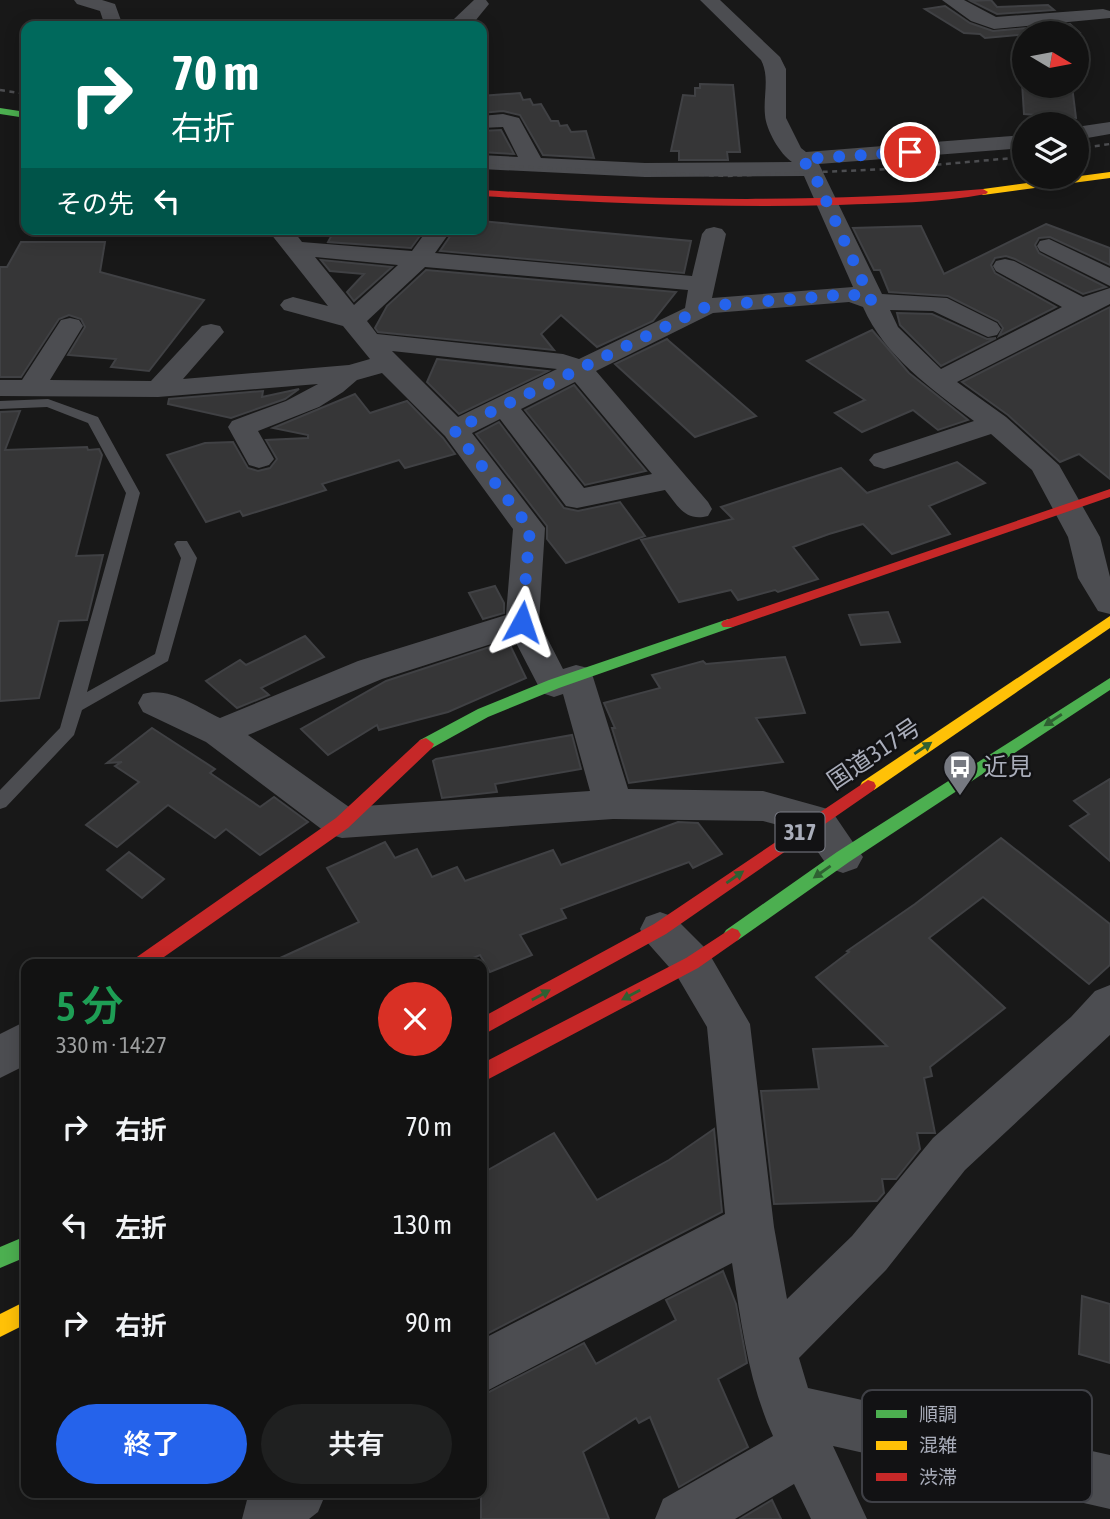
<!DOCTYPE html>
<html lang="ja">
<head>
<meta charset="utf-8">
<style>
  :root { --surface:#121212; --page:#1f2020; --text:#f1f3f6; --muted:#9c9e9f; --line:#313232; --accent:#2563eb }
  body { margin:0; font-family:"Asap Condensed","Noto Sans JP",sans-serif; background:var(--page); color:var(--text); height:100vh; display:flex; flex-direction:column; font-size:26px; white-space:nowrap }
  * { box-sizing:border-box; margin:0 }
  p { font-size:23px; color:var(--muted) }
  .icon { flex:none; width:38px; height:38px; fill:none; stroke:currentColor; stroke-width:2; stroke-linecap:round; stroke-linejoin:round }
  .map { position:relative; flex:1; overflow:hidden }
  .sheet { position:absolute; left:21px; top:959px; width:466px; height:539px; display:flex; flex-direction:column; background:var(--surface); border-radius:14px; box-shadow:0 4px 18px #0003,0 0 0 2px var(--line) }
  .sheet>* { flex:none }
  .banner { position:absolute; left:21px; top:21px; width:466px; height:214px; border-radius:14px; box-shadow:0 4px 18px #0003,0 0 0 2px var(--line); background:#00695c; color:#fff; overflow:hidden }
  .needle { width:46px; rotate:100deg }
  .fabs { position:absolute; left:1012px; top:21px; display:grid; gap:14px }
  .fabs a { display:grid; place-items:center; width:77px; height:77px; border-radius:50%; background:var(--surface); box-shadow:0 4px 18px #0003,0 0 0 2px var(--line); font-size:35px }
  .pin { position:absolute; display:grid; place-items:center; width:60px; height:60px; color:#fff; margin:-30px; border:4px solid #fff; border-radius:50%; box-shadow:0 2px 7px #0007 }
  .me { position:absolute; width:77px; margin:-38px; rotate:5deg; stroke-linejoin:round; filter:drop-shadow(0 0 5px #0008) }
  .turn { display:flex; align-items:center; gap:24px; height:147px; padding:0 35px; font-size:32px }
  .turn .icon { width:91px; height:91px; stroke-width:2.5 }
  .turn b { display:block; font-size:49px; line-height:60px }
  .then { display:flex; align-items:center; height:66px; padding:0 35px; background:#0003; gap:14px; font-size:26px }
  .round { display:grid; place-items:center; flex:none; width:74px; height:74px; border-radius:37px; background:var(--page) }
  .summary { display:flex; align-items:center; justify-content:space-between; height:119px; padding:0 35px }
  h1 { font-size:42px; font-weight:600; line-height:52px; color:#1e9e55 }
  .cta { display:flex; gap:14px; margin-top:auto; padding:14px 35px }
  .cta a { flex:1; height:80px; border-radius:42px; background:var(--accent); color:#fff; font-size:28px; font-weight:600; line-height:80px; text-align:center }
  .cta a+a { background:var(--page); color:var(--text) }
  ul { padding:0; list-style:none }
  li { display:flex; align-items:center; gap:21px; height:98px; padding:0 35px }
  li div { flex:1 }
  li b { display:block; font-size:26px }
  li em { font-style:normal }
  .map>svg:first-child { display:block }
</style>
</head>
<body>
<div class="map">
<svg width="1110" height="1519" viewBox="0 0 1110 1519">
  <rect width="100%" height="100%" fill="#181818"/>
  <g fill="#363637" stroke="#404144" stroke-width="2">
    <path d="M991 0 997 7 1048 5 1054 10 997 14 971 1Z"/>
    <path d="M945 6 970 23 993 31 1070 24 1079 32 1024 33V86H1072L1076 118 1024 114 1019 35 985 38 980 34 964 33 925 9Z"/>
    <path d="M700 84 733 85 740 152H727L728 160H679V151H671L683 95 695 96V88H700Z"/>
    <path d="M520 93 523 100 530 99 533 105 541 104 551 121H558L560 126 567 125 571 132 586 131 594 158 543 155 520 115 503 111 481 113V96Z"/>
    <path d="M501 130 514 154 481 152V131Z"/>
    <path d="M481 221 572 230 691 241 684 273 440 251 451 235 461 236 464 229H481Z"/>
    <path d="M1046 224 1110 248V265L1050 237 1039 238 1035 245 1039 253 1106 287 1083 294 1015 259 1006 256 995 258 991 265 995 273 1056 307 999 336 1003 328 998 321 948 296 889 292 880 270H874L853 228 921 226 944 274Z"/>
    <path d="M335 229H373L422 233 411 248 328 242Z"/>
    <path d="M21 242H105L100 272 204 300 149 371 111 367 116 359 68 355 85 327 81 319 69 315 59 319 21 377H0V267H7Z"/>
    <path d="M321 260 392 267 354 301 347 292 364 274 330 271Z"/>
    <path d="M426 270 676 292 653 321 597 347 561 315 541 334 554 350 378 332 375 328 387 306Z"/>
    <path d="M1110 307V479L1079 454 1060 462 1008 415 962 382Z"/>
    <path d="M897 313 932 314 987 339 996 338 941 366 900 325Z"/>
    <path d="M872 330 909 373 968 420 938 430 913 410 862 432 835 413 865 400 807 361Z"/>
    <path d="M667 339 669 341 756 416 695 437 615 364Z"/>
    <path d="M437 359 548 371 459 414 427 382Z"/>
    <path d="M574 385 646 471 585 485 525 410Z"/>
    <path d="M299 389 285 399 231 418 168 404 169 399 263 391 262 397Z"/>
    <path d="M355 394 370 413 407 401 443 438 455 454 405 468 399 460 322 484 326 490 282 504 243 516 240 511 206 522 167 455 205 443 233 442 248 468 258 471 270 468 277 459 266 440 308 438V435L273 428Z"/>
    <path d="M20 411 5 450 87 447 88 450 99 449 102 455 76 556 103 555 87 620 59 621 39 698 0 701V412Z"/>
    <path d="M499 422 564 508 578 511 620 502 645 536 566 563 547 539V526L476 434Z"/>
    <path d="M957 462 985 483 929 506 950 534 892 554 863 524 829 534 793 547 818 579 778 592 775 590 738 600 731 590 679 602 641 540 733 519 721 507 841 468 867 493Z"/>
    <path d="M495 586 504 603V613L483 619 469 593Z"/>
    <path d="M888 612 900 642 861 645 849 615Z"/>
    <path d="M305 636 324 657 261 688 269 695 237 708 206 681 240 660 246 665Z"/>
    <path d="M508 641 526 678 448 712 379 730 377 725 328 755 301 729 386 681Z"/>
    <path d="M785 657 805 713 756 718 783 762 629 783 612 728H615L604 703 660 688 652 675 703 661 706 664Z"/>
    <path d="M152 728 215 769 210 773 260 807 274 797 308 822 260 855 226 829 215 838 168 805 117 847 86 825 139 782 115 766 122 762 107 763Z"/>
    <path d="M572 735 581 769 495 784 497 792 442 798 433 761 436 759Z"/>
    <path d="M1110 779V861L1070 826 1089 814 1074 801Z"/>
    <path d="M678 822 698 823 722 854 693 868 689 862 561 909 566 918 520 935 532 955 490 972 480 955 459 964H267L359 922 327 868 385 842 395 858 417 849 432 877 457 867 465 881 553 850 561 865Z"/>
    <path d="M1001 838 1110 924V965L1089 984 983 897 929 938 1005 1008 930 1067 932 1076 924 1078 935 1133H917L920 1149 896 1179H882L884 1193 877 1201 774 1204 761 1091 819 1089 813 1049 887 1046 816 977 849 952 847 951 915 904Z"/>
    <path d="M129 852 164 879 142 898 107 870Z"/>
    <path d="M714 1129 722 1212 481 1337V1174L554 1133 597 1200 669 1160Z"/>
    <path d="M723 1271 736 1304 747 1363 718 1379 748 1447 679 1487 650 1417 639 1423 636 1418 583 1452 609 1519H481V1396L584 1343 596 1364 676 1320 666 1300Z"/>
    <path d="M1082 1296 1110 1304V1363L1079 1354Z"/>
    <path d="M772 1500 781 1519H740Z"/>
  </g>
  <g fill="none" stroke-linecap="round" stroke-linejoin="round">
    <path fill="#4c4d51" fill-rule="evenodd" d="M48 399 98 417 140 493 87 692 155 654 181 558 174 544 177 541H187L197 558 168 661 82 710 74 735 6 807 0 809V790L60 728 126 493 88 423 47 407 0 409V401Z"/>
    <g fill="#4c4d51" fill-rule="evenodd">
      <path d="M74 0H102L115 4 123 26H105L100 11 77 4Z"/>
      <path d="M474 0H486L489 4 471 26H453L454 19Z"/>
      <path d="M700 0H720L780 57 786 69V118L801 148 806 152 1024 135V148L819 164 882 294 947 298 997 323 1001 329 997 335 988 337 933 311 890 310 898 327 941 369 1062 307 996 271 993 266 996 261 1005 259 1014 261 1083 297 1110 288V304L957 382 1006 417 1059 465 1100 537 1110 577V614L1098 611 1078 578 1068 537 1032 470 991 434 894 466 884 469 874 466 869 460 874 454 974 421C932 389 885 357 863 307L849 302 713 313 596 371 708 502 712 509 708 516C685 522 678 506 665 490L577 508 566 506 500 419 472 433 545 528 539 622 563 669 576 665 588 668 593 677 628 789 763 791 817 806 831 810 863 857 857 868 843 873 829 868 804 832 763 821 613 819 342 838 328 834 206 742 143 712 138 703 143 694C169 686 197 707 220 718L358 661 506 615 513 529 445 436 382 373 357 380 343 392 319 407 258 431 274 459 269 465 259 468 249 465 228 427 232 421 286 401 318 384 158 397 0 396V380H22L61 320 70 318 79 320 83 326 50 380 151 381 202 326 211 324 220 326 224 332 183 379 349 365 370 359 343 326 284 310 280 305 284 300 293 297 328 306 267 229H292L302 242 412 251 428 229H452L435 253 692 276 702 234 706 229 714 227 722 229 726 234 712 298 853 287 804 176 645 177 481 169V155L518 157 503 127 481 128V116L503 114 519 118 541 158 645 163 792 162C780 154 766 130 765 115 763 96 770 77 761 60ZM315 257 398 265 354 305ZM425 267 688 290 685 308 579 359 563 354 377 334 367 321ZM392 351 557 369 458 417ZM575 382 652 474 584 488 521 409ZM513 637 542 693 554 697 563 694 590 791 349 807 248 735 382 679Z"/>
      <path d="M942 0H964L996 17 1103 9 1110 11V18L994 29 971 21Z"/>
      <path d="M1110 122V134L1076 140V127Z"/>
      <path d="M1049 239 1110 268V286L1040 251 1037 246 1040 241Z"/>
      <path d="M660 912 674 917 707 950 750 1024 774 1227 787 1299 852 1236 933 1138 1071 1017 1095 991 1110 985V1035L965 1170 886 1270 799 1358 808 1388 1110 1455V1509L833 1446 867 1519H811L794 1484 735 1519H655L663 1499 773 1436C748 1381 741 1321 732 1263L481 1394V1340L725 1214 707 1027 677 976 646 941 640 929 646 917Z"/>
      <path d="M26 1021V1065L0 1078V1034Z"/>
      <path d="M254 1493H326L318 1512 309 1519H242L248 1496Z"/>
    </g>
    <g fill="#4caf50" fill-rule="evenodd">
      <path d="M0 108 26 112V118L0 114Z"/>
      <path d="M728 619 733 621 735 624 733 627 559 688 488 717 432 748 426 750 418 744 420 740 478 709 549 680Z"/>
      <path d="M1110 678V690L849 862 738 940 732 942 726 940 723 935 726 930 837 852Z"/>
      <path d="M26 1236V1257L0 1268V1247Z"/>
    </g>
    <g fill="#ffc107" fill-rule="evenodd">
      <path d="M1110 172V178L983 195 978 192 983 189Z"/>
      <path d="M1110 616V628L874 790H862L860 786 862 782Z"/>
      <path d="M26 1301V1324L0 1337V1314Z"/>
    </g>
    <g fill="#c62828" fill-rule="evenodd">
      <path d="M983 189 988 192 986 194C939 203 886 203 838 205 719 208 600 203 481 196V190C649 200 815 204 983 189Z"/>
      <path d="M1110 489V497L733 627H723L721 624 723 621Z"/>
      <path d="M426 738 434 744 432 748 348 828 154 964H131L134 959 336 818 420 740Z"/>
      <path d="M868 780 874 782 876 786 874 790 666 934 481 1036V1018L654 924Z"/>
      <path d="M732 928 738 930 741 935 738 940 698 968 481 1083V1064L686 958Z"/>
    </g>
    <g stroke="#4c4d50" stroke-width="2.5" stroke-dasharray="5 4.5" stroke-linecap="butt">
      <path d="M0 90 26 94"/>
      <path d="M1076 149 1110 144"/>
      <path d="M481 165 727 176 889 169 1024 157"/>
    </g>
  </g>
  <defs><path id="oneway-solid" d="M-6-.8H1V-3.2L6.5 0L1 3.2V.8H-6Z" transform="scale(1.75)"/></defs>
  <g fill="#2f6032">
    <use href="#oneway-solid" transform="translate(1053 720) rotate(147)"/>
    <use href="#oneway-solid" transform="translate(923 748) rotate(-34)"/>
    <use href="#oneway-solid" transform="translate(822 872) rotate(145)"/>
    <use href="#oneway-solid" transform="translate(735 877) rotate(-35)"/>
    <use href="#oneway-solid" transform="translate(541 995) rotate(-29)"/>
    <use href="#oneway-solid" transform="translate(631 995) rotate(152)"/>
  </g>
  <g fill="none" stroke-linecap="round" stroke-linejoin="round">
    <path stroke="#2563eb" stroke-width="12" stroke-dasharray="0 21.6" d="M522 622 530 528 454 430 708 306 852 294 872 302 814 174 802 159 910 152"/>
  </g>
  <defs>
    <g id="bus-pin" transform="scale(1.75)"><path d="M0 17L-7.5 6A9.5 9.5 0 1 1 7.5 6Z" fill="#767981" stroke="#121214"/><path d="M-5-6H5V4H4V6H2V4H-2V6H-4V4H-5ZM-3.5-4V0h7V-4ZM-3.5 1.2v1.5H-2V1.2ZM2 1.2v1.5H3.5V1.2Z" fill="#fff"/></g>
  </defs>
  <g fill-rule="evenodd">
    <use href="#bus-pin" x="960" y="767"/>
  </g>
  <g text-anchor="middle" stroke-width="5" stroke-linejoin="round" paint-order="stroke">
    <rect fill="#121214" stroke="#7c7e88" stroke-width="2" x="775.5" y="812.5" width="49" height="39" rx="5"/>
    <g font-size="23" font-weight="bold" fill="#a9adba">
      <text x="800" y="840">317</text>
    </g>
    <g font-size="24" fill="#a9adba" stroke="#121214">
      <text transform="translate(874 754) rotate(-34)" y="8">国道317号</text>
    </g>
    <g font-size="24" fill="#a9adba" stroke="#121214" text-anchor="start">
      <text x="984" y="775">近見</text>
    </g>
  </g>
  <rect x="862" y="1390" width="230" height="112" rx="10" fill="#121214" stroke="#3f4046" stroke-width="2"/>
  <rect x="876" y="1410" width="31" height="8" fill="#4caf50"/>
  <rect x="876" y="1441" width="31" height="9" fill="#ffc107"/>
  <rect x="876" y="1473" width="31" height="8" fill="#c62828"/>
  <g font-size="19" fill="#a9adba">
    <text x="919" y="1421">順調</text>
    <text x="919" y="1452">混雑</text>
    <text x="919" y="1484">渋滞</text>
  </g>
</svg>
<div class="fabs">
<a><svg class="needle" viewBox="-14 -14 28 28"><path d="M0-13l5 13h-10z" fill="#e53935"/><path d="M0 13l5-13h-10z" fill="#9c9e9f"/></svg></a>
<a><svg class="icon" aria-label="layers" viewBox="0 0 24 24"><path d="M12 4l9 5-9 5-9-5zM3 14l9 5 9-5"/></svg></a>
</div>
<div class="pin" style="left:910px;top:152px;background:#d93025"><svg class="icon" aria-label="arrive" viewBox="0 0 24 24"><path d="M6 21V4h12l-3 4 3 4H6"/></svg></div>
<svg class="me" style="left:522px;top:622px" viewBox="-20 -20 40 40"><path d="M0-17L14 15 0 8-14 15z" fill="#2563eb" stroke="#fff" stroke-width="4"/></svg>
<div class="banner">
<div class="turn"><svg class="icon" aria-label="right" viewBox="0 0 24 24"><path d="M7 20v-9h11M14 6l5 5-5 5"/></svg><div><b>70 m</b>右折</div></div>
<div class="then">その先<svg class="icon" aria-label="left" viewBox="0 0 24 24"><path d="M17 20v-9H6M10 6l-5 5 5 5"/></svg></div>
</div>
<section class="sheet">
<div class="summary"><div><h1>5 分</h1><p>330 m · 14:27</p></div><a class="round" style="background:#d93025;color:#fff"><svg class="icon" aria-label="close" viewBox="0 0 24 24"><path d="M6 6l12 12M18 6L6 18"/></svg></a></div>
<ul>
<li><svg class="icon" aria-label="right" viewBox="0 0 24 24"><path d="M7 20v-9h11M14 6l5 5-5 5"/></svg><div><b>右折</b></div><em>70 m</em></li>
<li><svg class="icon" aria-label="left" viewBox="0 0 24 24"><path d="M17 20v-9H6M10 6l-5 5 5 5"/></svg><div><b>左折</b></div><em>130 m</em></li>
<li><svg class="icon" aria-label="right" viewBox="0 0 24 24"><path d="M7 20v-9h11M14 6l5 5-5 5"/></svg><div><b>右折</b></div><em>90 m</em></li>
</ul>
<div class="cta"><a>終了</a><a>共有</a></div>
</section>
</div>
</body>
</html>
